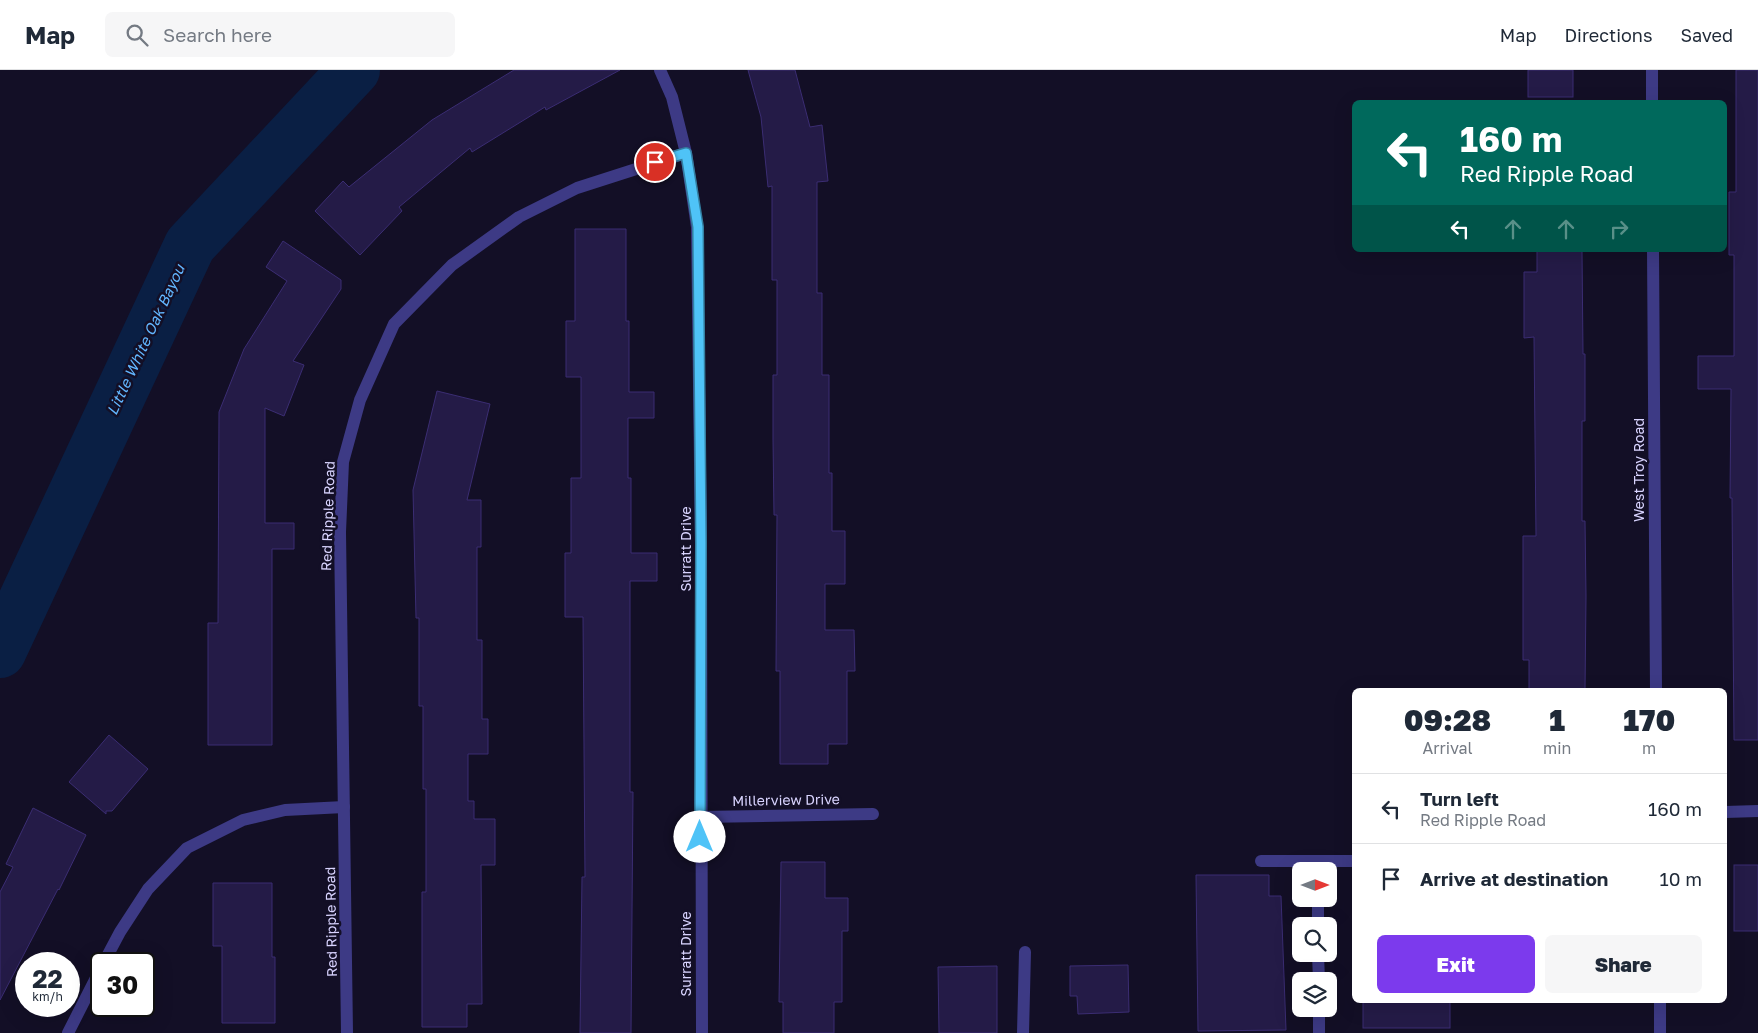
<!DOCTYPE html>
<html lang="en">
<head>
<meta charset="utf-8">
<style>
  :root { --surface:#fff; --page:#f6f6f7; --text:#1f2937; --muted:#747a83; --line:#e0e1e3; --accent:#7c3aed }
  body { margin:0; font-family:"Golos Text",sans-serif; background:var(--page); color:var(--text); height:100vh; display:flex; flex-direction:column; font-size:19px; white-space:nowrap }
  * { box-sizing:border-box; margin:0 }
  p { font-size:16px; color:var(--muted) }
  .icon { flex:none; width:28px; height:28px; fill:none; stroke:currentColor; stroke-width:2; stroke-linecap:round; stroke-linejoin:round }
  .map { position:relative; flex:1; overflow:hidden }
  .details { position:absolute; left:1352px; top:618px; width:375px; height:315px; display:flex; flex-direction:column; background:var(--surface); border-radius:8px; box-shadow:0 5px 20px #0002 }
  .details>* { flex:none }
  .guide { position:absolute; left:1352px; top:30px; width:375px; height:152px; border-radius:8px; box-shadow:0 5px 20px #0002; background:#00695c; color:#fff; overflow:hidden }
  .needle { width:32px; rotate:90deg }
  .tools { position:absolute; left:1292px; top:792px; display:grid; gap:10px }
  .tools a { display:grid; place-items:center; width:45px; height:45px; border-radius:8px; background:var(--surface); box-shadow:0 5px 20px #0002; font-size:25px }
  .speed { position:absolute; left:15px; top:882px; display:flex; gap:10px; font-size:25px; font-weight:700; text-align:center }
  .speed>* { display:grid; place-content:center; width:65px; height:65px; border-radius:50%; background:var(--surface); box-shadow:0 5px 20px #0002; line-height:1 }
  .speed small { font-size:12px; font-weight:400 }
  .speed .limit { border:2px solid #111; border-radius:8px; background:#fff; color:#111 }
  .pin { position:absolute; display:grid; place-items:center; width:42px; height:42px; color:#fff; margin:-21px; border:2px solid #fff; border-radius:50%; box-shadow:0 1px 5px #0007 }
  .me { position:absolute; width:55px; margin:-28px; rotate:0deg; stroke-linejoin:round; filter:drop-shadow(0 0 4px #0008) }
  .turn { display:flex; align-items:center; gap:18px; height:105px; padding:0 25px; font-size:22px }
  .turn .icon { width:65px; height:65px; stroke-width:2.5 }
  .turn b { display:block; font-size:35px; line-height:42px }
  .lanes { display:flex; align-items:center; height:48px; padding:0 25px; background:#0003; justify-content:center; gap:25px; direction:ltr }
  .lanes .off { opacity:.35 }
  .eta { display:flex; justify-content:space-evenly; align-items:center; height:85px; text-align:center }
  .eta b { font-size:30px; font-weight:800; line-height:35px }
  .primary-button { display:flex; gap:10px; margin-top:auto; padding:10px 25px }
  .primary-button a { flex:1; height:58px; border-radius:8px; background:var(--accent); color:#fff; font-size:20px; font-weight:800; line-height:58px; text-align:center }
  .primary-button a+a { background:var(--page); color:var(--text) }
  ul { padding:0; list-style:none }
  li { display:flex; align-items:center; gap:15px; height:70px; padding:0 25px; border-top:1px solid var(--line) }
  li div { flex:1 }
  li b { display:block; font-size:19px }
  li em { font-style:normal }
  header { display:flex; align-items:center; gap:30px; box-sizing:border-box; height:70px; padding:0 25px; background:var(--surface); border-bottom:1px solid var(--line) }
  header strong { font-size:24px }
  nav { display:flex; gap:28px; margin-inline-start:auto; font-size:18px }
  .search { width:350px; height:45px; background:var(--page); display:flex; align-items:center; gap:12px; box-sizing:border-box; padding:0 18px; border-radius:8px; color:var(--muted); font-size:19px }
  .map>svg:first-child { display:block }
</style>
</head>
<body>
<header>
<strong>Map</strong>
<div class="search"><svg class="icon" aria-label="search" viewBox="0 0 24 24"><circle cx="10" cy="10" r="6"/><path d="M15 15l6 6"/></svg>Search here</div>
<nav><a>Map</a><a>Directions</a><a>Saved</a></nav>
</header>
<div class="map">
<svg width="1758" height="963" viewBox="0 0 1758 963">
  <rect width="100%" height="100%" fill="#130f26"/>
  <g fill="none" stroke-linecap="round" stroke-linejoin="round">
    <path stroke="#0a1f44" stroke-width="52" d="M0 582 190 175 354 0"/>
  </g>
  <g fill="#241b47" stroke="#3b2d73">
    <path d="M514 0H620L546 40 545 37 472 82 470 78 399 137 402 141 360 185 315 141 343 111 349 117 432 50Z"/>
    <path d="M748 0H795L810 57 822 55 828 111 817 112V223H822V305H829V403H832V461H845V514H825V560H854L855 601H847V674H828V694H780V601H776L777 445H774L773 369V305H777V210H772V116L768 117 761 47Z"/>
    <rect x="1528" y="0" width="45" height="27"/>
    <path d="M1736 0H1758V670H1734L1732 428H1730L1731 319H1698V286H1734V185H1729V122H1736Z"/>
    <path d="M575 159H626V251H629V322H654V348H628V408H631V483H657V511H630V722H633L631 963H580L582 807H585L583 547H565V483H571V408H581V307H566V251H575Z"/>
    <path d="M283 171 341 210V219L293 291 304 295 284 346 265 338V453H294V479H272V675H208V553H218L219 342 244 279 287 211 266 197Z"/>
    <path d="M1537 180H1582L1583 284H1585V351H1582V451H1585L1586 526 1585 620H1529V590H1523V466H1536L1534 267 1524 268V202H1537Z"/>
    <path d="M437 321 490 334 467 430H481V477H477V570H482V649H488V684H468V731H474V749H495V795H481L482 934H467V957H422V822H426V719H423V636H419V548H416L413 420Z"/>
    <path d="M109 665 148 699 112 741H106V744L69 712Z"/>
    <path d="M33 738 86 765 59 820 58 819 0 930V822L13 797 6 794Z"/>
    <path d="M781 792H825V828H848V861H842V932H834V963H783V932H779Z"/>
    <rect x="1734" y="795" width="24" height="66"/>
    <path d="M1196 805H1269V826H1281L1286 960 1198 961Z"/>
    <path d="M213 813H272V887H275V953H222V876H213Z"/>
    <path d="M1128 895 1129 942 1078 944 1077 926H1070V896Z"/>
    <path d="M997 896V963H939L938 897Z"/>
    <rect x="1363" y="930" width="87" height="28"/>
  </g>
  <g fill="none" stroke-linecap="round" stroke-linejoin="round">
    <path stroke="#3d3a85" stroke-width="12" d="M1023 963 1025 882"/>
    <g stroke="#3d3a85" stroke-width="12">
      <path d="M660 0 672 27 686 83 697 157 701 473 702 963"/>
      <path d="M1652 0V32"/>
      <path d="M1653 180 1656 620"/>
      <path d="M1725 742 1758 741"/>
      <path d="M700 747 873 744"/>
      <path d="M1261 791H1355"/>
      <path d="M1318 829V856"/>
      <path d="M1318 884 1319 911"/>
      <path d="M103 894 120 862 148 819 187 778 243 750 285 740 344 737"/>
      <path d="M1660 930V963"/>
      <path d="M1319 939V963"/>
      <path d="M68 963 101 898"/>
      <path d="M347 963 340 462 343 392 360 330 394 254 452 195 519 147 577 118 686 83"/>
    </g>
  </g>
  <g fill="none" stroke-linecap="round" stroke-linejoin="round">
    <g stroke="#337fa1" stroke-width="12">
      <path id="route" d="M655 92 686 83 698 157 701 473 700 767"/>
    </g>
    <use href="#route" stroke="#4fc3f7" stroke-width="9"/>
  </g>
  <g text-anchor="middle" stroke-width="5" stroke-linejoin="round" paint-order="stroke">
    <g font-size="14" fill="#d9d4ff" stroke="#130f26">
      <text transform="translate(1639 400) rotate(-90)" y="5">West Troy Road</text>
      <text transform="translate(328 446) rotate(-88)" y="5">Red Ripple Road</text>
      <text transform="translate(686 479) rotate(-90)" y="5">Surratt Drive</text>
      <text transform="translate(786 730) rotate(-1)" y="5">Millerview Drive</text>
      <text transform="translate(331 852) rotate(-91)" y="5">Red Ripple Road</text>
      <text transform="translate(686 884) rotate(-90)" y="5">Surratt Drive</text>
    </g>
    <g font-size="15" font-style="italic" fill="#62b6ff" stroke="#130f26">
      <text transform="translate(146 270) rotate(-65)" y="5">Little White Oak Bayou</text>
    </g>
  </g>
</svg>
<div class="tools">
<a><svg class="needle" viewBox="-14 -14 28 28"><path d="M0-13l5 13h-10z" fill="#e53935"/><path d="M0 13l5-13h-10z" fill="#747a83"/></svg></a>
<a><svg class="icon" aria-label="search" viewBox="0 0 24 24"><circle cx="10" cy="10" r="6"/><path d="M15 15l6 6"/></svg></a>
<a><svg class="icon" aria-label="layers" viewBox="0 0 24 24"><path d="M12 4l9 5-9 5-9-5zM3 14l9 5 9-5"/></svg></a>
</div>
<div class="speed"><div>22<small>km/h</small></div><div class="limit">30</div></div>
<div class="pin" style="left:655px;top:92px;background:#d93025"><svg class="icon" aria-label="arrive" viewBox="0 0 24 24"><path d="M6 21V4h12l-3 4 3 4H6"/></svg></div>
<svg class="me" style="left:700px;top:767px" viewBox="-20 -20 40 40"><circle r="19" fill="#fff"/><path d="M0-13L10 11 0 6-10 11z" fill="#4fc3f7"/></svg>
<div class="guide">
<div class="turn"><svg class="icon" aria-label="left" viewBox="0 0 24 24"><path d="M17 20v-9H6M10 6l-5 5 5 5"/></svg><div><b>160 m</b>Red Ripple Road</div></div>
<div class="lanes"><svg class="icon" aria-label="left" viewBox="0 0 24 24"><path d="M17 20v-9H6M10 6l-5 5 5 5"/></svg><svg class="icon off" aria-label="ahead" viewBox="0 0 24 24"><path d="M12 20V5M6 11l6-6 6 6"/></svg><svg class="icon off" aria-label="ahead" viewBox="0 0 24 24"><path d="M12 20V5M6 11l6-6 6 6"/></svg><svg class="icon off" aria-label="right" viewBox="0 0 24 24"><path d="M7 20v-9h11M14 6l5 5-5 5"/></svg></div>
</div>
<section class="details">
<div class="eta">
<div><b>09:28</b><p>Arrival</p></div>
<div><b>1</b><p>min</p></div>
<div><b>170</b><p>m</p></div>
</div>
<ul>
<li><svg class="icon" aria-label="left" viewBox="0 0 24 24"><path d="M17 20v-9H6M10 6l-5 5 5 5"/></svg><div><b>Turn left</b><p>Red Ripple Road</p></div><em>160 m</em></li>
<li><svg class="icon" aria-label="arrive" viewBox="0 0 24 24"><path d="M6 21V4h12l-3 4 3 4H6"/></svg><div><b>Arrive at destination</b></div><em>10 m</em></li>
</ul>
<div class="primary-button"><a>Exit</a><a>Share</a></div>
</section>
</div>
</body>
</html>
